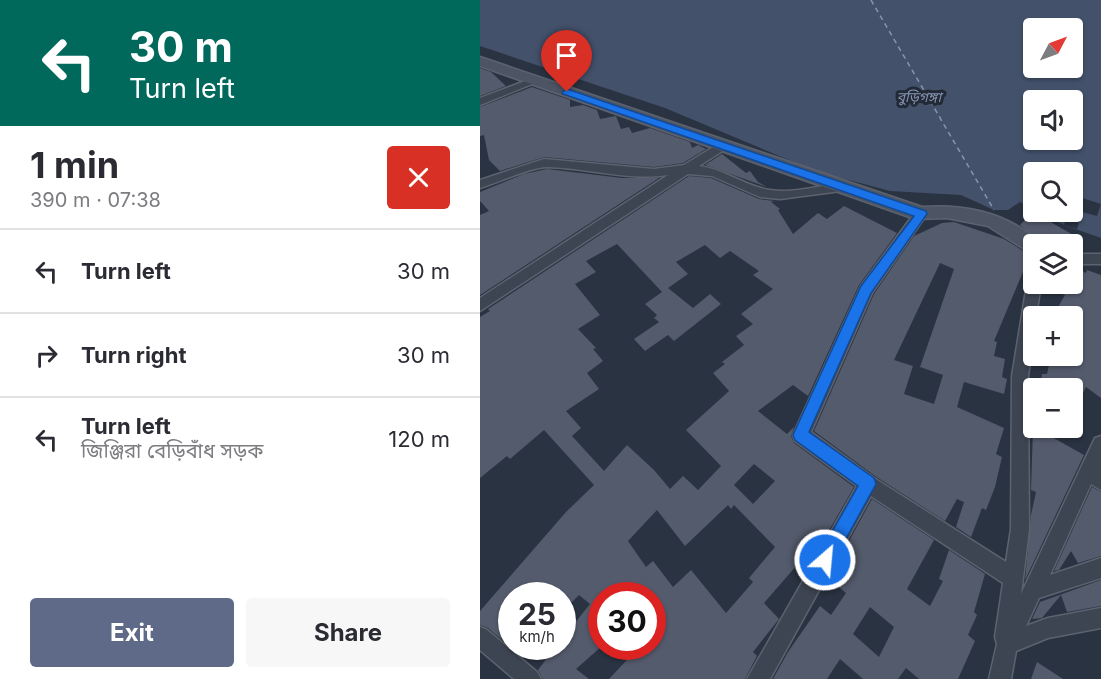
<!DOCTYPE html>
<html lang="en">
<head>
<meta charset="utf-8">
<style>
  :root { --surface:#fff; --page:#f7f7f7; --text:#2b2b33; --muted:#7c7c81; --line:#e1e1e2; --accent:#5e6a88 }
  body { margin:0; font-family:Inter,"Noto Sans Bengali",sans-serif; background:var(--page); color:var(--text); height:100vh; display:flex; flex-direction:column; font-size:22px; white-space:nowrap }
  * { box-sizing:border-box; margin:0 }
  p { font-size:20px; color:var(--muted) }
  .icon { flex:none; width:33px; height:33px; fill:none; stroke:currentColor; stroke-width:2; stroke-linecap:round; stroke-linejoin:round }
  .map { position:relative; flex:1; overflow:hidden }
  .side { display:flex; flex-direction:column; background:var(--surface); width:480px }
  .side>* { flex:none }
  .banner { background:#00695c; color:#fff; overflow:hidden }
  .needle { width:39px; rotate:49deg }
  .tools { position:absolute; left:543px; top:18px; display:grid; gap:12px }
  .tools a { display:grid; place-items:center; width:60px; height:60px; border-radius:6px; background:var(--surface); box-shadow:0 2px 4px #0004; font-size:30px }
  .speed { position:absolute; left:18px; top:582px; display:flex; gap:12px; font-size:30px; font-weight:700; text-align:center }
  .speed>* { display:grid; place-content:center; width:78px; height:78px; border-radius:50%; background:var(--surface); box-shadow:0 2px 4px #0004; line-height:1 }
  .speed small { font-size:15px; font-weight:400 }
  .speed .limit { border:9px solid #d22; background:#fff; color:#111 }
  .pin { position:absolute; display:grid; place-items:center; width:51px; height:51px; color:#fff; margin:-62px -26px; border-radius:50% 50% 50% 0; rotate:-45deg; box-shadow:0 0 6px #0007 }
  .pin .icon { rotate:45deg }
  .me { position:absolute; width:66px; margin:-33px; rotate:27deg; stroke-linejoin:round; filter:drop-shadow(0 0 4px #0008) }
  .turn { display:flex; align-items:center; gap:21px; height:126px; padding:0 30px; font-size:27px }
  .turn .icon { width:78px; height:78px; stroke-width:2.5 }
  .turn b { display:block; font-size:42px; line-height:51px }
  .round { display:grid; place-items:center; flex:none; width:63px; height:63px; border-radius:6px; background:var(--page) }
  .overview { display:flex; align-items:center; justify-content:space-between; height:102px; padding:0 30px }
  h1 { font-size:36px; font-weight:700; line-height:45px }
  .primary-button { display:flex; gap:12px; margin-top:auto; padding:12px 30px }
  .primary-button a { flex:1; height:69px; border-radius:6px; background:var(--accent); color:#fff; font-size:24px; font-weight:700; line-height:69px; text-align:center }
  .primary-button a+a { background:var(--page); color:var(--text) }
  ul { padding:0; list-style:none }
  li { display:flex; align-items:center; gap:18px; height:84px; padding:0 30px; border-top:2px solid var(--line) }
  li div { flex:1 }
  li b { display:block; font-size:22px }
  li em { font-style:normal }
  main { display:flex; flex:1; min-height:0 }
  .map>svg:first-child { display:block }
</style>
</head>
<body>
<main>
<section class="side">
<div class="banner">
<div class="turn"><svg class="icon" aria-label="left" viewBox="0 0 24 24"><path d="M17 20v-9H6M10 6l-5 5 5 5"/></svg><div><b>30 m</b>Turn left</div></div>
</div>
<div class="overview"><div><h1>1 min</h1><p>390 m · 07:38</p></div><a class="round" style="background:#d93025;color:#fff"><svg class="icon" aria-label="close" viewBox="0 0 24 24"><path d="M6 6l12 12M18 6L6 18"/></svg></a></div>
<ul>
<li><svg class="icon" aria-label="left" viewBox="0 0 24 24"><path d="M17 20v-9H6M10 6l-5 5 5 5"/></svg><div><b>Turn left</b></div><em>30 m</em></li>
<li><svg class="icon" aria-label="right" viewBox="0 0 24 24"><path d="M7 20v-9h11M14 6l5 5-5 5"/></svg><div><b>Turn right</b></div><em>30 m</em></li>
<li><svg class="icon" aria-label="left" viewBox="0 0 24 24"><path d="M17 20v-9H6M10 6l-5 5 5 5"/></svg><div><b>Turn left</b><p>জিঞ্জিরা বেড়িবাঁধ সড়ক</p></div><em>120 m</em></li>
</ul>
<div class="primary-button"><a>Exit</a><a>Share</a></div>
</section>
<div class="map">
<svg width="621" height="679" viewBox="0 0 621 679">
  <rect width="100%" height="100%" fill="#2a3342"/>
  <path fill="#43516b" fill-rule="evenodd" d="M0 0H621V238L584 225 559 212H592V172H554L553 209 540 202 528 210H514L481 195 410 191 335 171 185 108 0 46ZM554 28H592V68H554ZM554 100H592V140H554Z"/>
  <path fill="#2a3342" d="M593 195 621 204 617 216 602 212 597 229 584 225 588 212H592Z"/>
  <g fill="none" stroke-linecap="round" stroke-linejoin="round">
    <path stroke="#8695b0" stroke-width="1.5" stroke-dasharray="5 4" stroke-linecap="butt" d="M391 0 514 210"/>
  </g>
  <g fill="#545b6c" fill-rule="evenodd">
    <path d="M0 68 11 72 26 86 0 96Z"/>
    <path d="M52 87 90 100V107L103 105 117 110 120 119 136 116 141 129 149 127 152 133 170 128 210 142 212 148 218 145 226 149 203 163 174 167 64 157 20 171 9 160 4 135 0 136V107Z"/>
    <path d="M242 154 266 173 270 171 278 182 287 187 225 165Z"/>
    <path d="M67 169 142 178H179L0 295V215L9 211 0 201V192L44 174Z"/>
    <path d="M209 176 231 178 279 199 294 201 291 202 300 209 298 210 313 234 338 213 347 219 364 206 417 233 379 285 328 396 313 385 278 411 307 434 314 427 311 436 314 443 374 487 325 572 317 565 284 603 299 619 273 652 277 656 265 679H129L160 646H172V596H122V646L96 669 109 679H63L58 670 76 646H82V642L93 632 90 629 110 604 99 595 82 612V596H32V646H46L39 654 8 628 0 625V611L86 512 114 485 64 430 30 459 27 456 0 478V317L10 311 8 309ZM137 244 182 292 165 304 177 315 174 318 179 322 154 339 165 351 188 335 194 341 241 304 230 294 213 308 188 288 208 274 196 262 225 245 240 258 250 251 279 271 273 275 293 289 261 314 273 324 256 336 264 345 242 362 245 364 233 373 249 391 206 430 241 466 218 490 203 476 190 489 174 470 147 445 124 471 92 436 101 428 86 411 119 389 107 373 123 361 113 349 116 348 98 329 120 315 95 284 116 272 106 261ZM274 464 295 481 273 504 254 485ZM248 505 251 509 254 505 295 547 269 578 273 582 246 613 211 570 193 587 173 561 166 567 148 541 177 510 205 546Z"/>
    <path d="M553 212 595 236 587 244H563L540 225Z"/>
    <path d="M474 222 524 239 550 255 514 341 517 342 514 356 525 359 522 377 527 379 524 394 484 382 477 407 524 428 516 454 522 457 515 487 506 510 502 508 491 537 476 527 484 502 477 499 465 521 395 476 334 431 394 294 434 236 462 223ZM460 263 474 269 440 367 463 375 454 404 424 394 433 366 414 360Z"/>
    <path d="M593 266 606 273 607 270 621 275V398L606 387 603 393 596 388H560L562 374H567L571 356H592V316H573L585 295 582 294 589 284H592Z"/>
    <path d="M553 428H578L572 437 604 455 545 580 551 515 556 492 551 490Z"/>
    <path d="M612 487 621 492V556L598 563 591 551 579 570 574 571Z"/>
    <path d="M392 499 454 540 427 589 450 606 463 581 459 579 469 550 505 574 494 612 497 615 488 635 495 641 478 679H439L426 668 418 679H383L360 659 347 679H293L308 652 340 606 351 615 366 593 355 584 372 560 363 552ZM390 607 414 627 399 657 373 634Z"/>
    <path d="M621 580V606L587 612 581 595 562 618 552 619 560 602Z"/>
    <path d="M557 662 583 679H551Z"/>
  </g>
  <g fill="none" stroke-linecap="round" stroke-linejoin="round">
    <g stroke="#5c636f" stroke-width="3">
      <g id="street">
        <path d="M53 78 62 80 0 105V98Z"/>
        <path d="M243 141 247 142V148L219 166C242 169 259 182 281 188 305 196 337 186 361 183L367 187 361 191 300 199 280 197 232 176 208 174 0 311V298L188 175C147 181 108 168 67 167 51 167 17 183 0 188V180L64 159 174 169 204 165Z"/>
        <path d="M441 209 447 214 392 293 331 432 394 478 526 562 531 529 532 376 547 284 554 279V284H561L556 316H554V336L548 376 549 529 541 594 615 438 621 436V490L611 484 570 575 621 558V578L559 598 546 626 568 618 621 608V628L568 638 536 651 531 679H509L517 644 515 637 523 583 391 496 290 679H267L377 486 315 441 313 435 381 286 436 211Z"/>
        <rect x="592" y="254" width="29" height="10"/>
        <path d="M0 627 7 630 57 672 61 679H34L0 650Z"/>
      </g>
    </g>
    <g stroke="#5c636f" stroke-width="3">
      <path id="secondary" d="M0 57 442 207C486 204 529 213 561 244H554V255L508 226 467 218 435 219 0 66Z"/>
    </g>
    <use href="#street" fill="#3e4552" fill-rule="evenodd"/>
    <use href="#secondary" fill="#4d5464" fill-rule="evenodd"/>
  </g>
  <path fill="#1a73e8" stroke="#114b97" stroke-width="1.5" d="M87 89 446 211 447 214 391 293 329 432 394 478 396 484 351 566 345 569 338 566 336 560 378 486 315 440 313 435 381 286 434 216 83 94 82 92Z"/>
  <g text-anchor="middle" stroke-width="6" stroke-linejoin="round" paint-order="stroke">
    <g font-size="14" font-style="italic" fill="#8695b0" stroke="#232a37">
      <text x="439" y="102">বুড়িগঙ্গা</text>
    </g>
  </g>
</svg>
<div class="tools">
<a><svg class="needle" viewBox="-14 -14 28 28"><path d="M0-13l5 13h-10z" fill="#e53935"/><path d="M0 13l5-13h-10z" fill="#7c7c81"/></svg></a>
<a><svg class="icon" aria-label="sound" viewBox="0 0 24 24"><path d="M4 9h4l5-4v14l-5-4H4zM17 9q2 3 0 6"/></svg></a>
<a><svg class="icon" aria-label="search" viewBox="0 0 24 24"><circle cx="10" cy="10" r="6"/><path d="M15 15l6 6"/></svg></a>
<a><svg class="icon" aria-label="layers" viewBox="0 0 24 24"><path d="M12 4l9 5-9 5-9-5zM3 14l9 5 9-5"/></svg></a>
<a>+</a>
<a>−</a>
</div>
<div class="speed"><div>25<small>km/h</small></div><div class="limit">30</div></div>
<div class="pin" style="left:87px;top:92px;background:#d93025"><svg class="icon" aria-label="arrive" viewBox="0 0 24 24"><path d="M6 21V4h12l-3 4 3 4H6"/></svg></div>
<svg class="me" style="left:345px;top:560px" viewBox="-20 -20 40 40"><circle r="17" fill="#1a73e8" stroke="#fff" stroke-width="3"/><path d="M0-11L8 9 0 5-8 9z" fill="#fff"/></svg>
</div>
</main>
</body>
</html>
